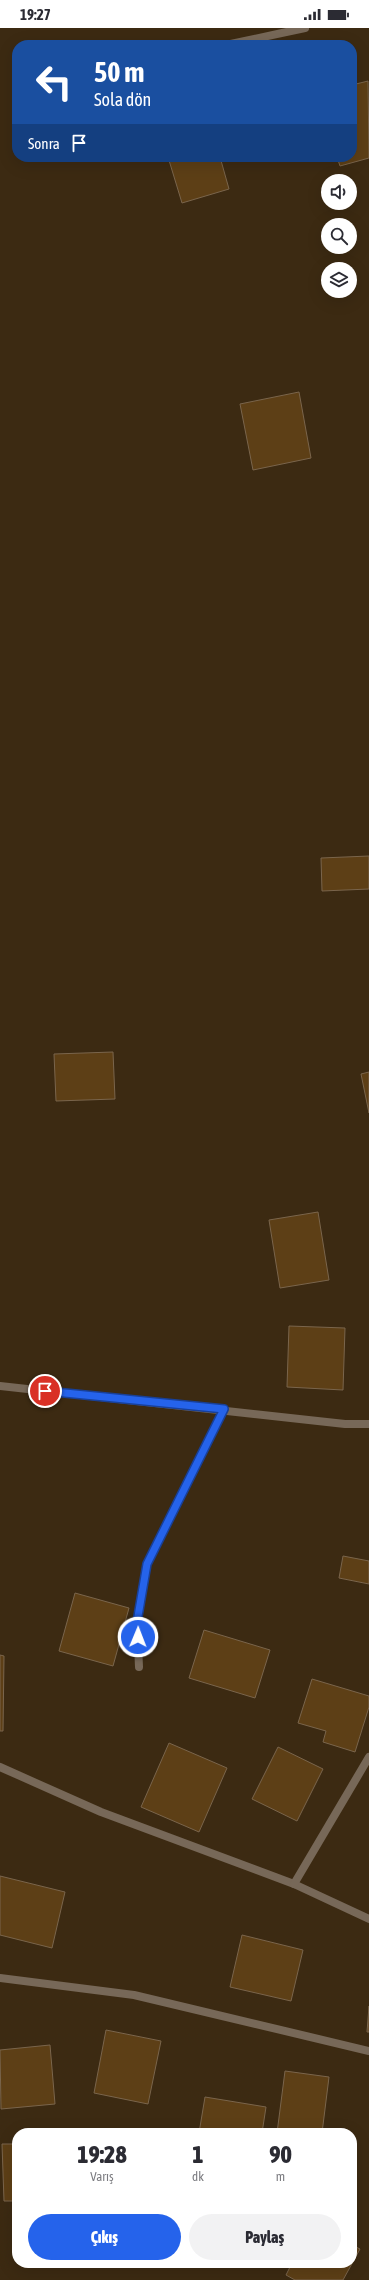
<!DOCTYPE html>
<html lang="tr">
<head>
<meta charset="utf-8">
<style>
  :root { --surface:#fff; --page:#f2f2f3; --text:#2b2b33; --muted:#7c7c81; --accent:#2563eb }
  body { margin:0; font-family:"Asap Condensed",sans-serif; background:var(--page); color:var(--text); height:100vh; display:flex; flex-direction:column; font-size:15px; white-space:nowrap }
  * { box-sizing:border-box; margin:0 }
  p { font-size:13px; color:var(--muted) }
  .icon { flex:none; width:22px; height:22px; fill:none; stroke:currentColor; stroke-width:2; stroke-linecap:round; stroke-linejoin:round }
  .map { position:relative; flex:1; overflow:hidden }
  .side { position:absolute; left:12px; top:2100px; width:345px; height:140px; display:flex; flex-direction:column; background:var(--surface); border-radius:16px; box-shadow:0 4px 16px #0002 }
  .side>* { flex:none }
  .banner { position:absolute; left:12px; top:12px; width:345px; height:122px; border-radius:16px; box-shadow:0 4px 16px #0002; background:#1a4fa0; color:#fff; overflow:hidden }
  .fabs { position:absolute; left:321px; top:146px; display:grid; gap:8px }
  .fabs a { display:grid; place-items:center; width:36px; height:36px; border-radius:50%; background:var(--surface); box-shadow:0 4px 16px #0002; font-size:20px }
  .pin { position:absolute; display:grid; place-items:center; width:34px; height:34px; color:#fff; margin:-17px; border:2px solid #fff; border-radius:50%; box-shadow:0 1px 4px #0007 }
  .me { position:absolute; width:44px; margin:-22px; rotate:1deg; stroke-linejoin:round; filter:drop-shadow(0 0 3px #0008) }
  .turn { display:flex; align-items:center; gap:14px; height:84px; padding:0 16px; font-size:18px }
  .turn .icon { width:52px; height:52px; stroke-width:2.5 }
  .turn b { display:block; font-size:28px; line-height:34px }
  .then { display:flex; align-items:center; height:38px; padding:0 16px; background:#0003; gap:8px; font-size:15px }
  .eta { display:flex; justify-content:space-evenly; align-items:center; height:68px; text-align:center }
  .eta b { font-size:24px; font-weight:800; line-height:28px }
  .cta { display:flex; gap:8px; margin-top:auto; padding:8px 16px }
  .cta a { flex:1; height:46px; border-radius:24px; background:var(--accent); color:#fff; font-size:16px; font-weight:800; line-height:46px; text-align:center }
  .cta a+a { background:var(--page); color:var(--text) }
  .status { display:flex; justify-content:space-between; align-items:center; height:28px; padding:0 20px; background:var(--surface); direction:ltr }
  .status svg { height:11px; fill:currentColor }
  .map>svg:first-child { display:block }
</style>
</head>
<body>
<div class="status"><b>19:27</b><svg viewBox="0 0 49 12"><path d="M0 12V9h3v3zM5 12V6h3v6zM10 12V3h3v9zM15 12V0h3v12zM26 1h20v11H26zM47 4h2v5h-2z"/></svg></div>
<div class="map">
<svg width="369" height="2252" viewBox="0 0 369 2252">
  <rect width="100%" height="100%" fill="#3c2a12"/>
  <g fill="#5d3f16" stroke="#7a654c">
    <path d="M368 53 369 130 340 138 337 129H352V57Z"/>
    <path d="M168 129H220L229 161 182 175Z"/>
    <path d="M299 364 311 430 253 442 240 376Z"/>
    <path d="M369 828V861L322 863 321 830Z"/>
    <path d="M113 1024 115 1071 56 1073 54 1026Z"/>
    <path d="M369 1044V1085L361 1046Z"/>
    <path d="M318 1184 329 1252 280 1260 269 1192Z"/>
    <path d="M289 1298 345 1300 343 1362 287 1359Z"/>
    <path d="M343 1528 369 1533V1556L339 1550Z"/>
    <path d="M75 1565 129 1580 113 1638 59 1623Z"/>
    <path d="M204 1602 270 1622 255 1670 189 1650Z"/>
    <path d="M0 1627 4 1628 3 1703H0Z"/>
    <path d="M312 1651 369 1668V1679L355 1724 323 1714 326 1703 298 1695Z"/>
    <path d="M169 1715 227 1740 199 1804 141 1779Z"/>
    <path d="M278 1719 323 1741 297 1793 252 1771Z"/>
    <path d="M0 1848 65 1864 52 1920 0 1907Z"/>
    <path d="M242 1907 303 1922 291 1973 230 1959Z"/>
    <path d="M369 1978V2004H367Z"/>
    <path d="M106 2002 161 2013 148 2076 94 2065Z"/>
    <path d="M50 2017 55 2076 1 2081 0 2022Z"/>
    <path d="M285 2043 329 2049 322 2105H277Z"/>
    <path d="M205 2069 266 2079 262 2105H199Z"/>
    <path d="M2 2116H17V2173H4Z"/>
    <path d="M352 2217 360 2221 343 2252H295L286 2247 292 2235H352Z"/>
  </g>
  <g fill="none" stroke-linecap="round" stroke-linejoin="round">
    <g stroke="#776858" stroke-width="8">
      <path d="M226 17 305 0"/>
      <path d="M0 1358 345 1396H369"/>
      <path d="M139 1639 137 1594 147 1536 224 1381"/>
      <path d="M0 1739 101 1784 294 1856 369 1891"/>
      <path d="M294 1856 369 1729"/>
      <path d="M0 1950 134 1967 369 2023"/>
    </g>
  </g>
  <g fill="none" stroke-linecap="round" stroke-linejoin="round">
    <g stroke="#184099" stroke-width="10">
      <path id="route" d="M45 1363 224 1381 147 1536 137 1594 138 1609"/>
    </g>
    <use href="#route" stroke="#2563eb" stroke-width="7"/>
  </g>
</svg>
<div class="fabs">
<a><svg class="icon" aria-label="sound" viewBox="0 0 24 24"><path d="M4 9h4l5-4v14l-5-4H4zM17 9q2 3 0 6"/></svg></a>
<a><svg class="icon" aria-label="search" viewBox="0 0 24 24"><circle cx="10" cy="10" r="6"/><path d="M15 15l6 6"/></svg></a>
<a><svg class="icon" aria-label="layers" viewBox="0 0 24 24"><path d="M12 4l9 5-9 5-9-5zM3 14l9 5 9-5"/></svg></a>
</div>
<div class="pin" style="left:45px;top:1363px;background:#d93025"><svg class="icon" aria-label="arrive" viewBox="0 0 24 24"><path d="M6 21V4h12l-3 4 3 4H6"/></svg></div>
<svg class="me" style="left:138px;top:1609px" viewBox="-20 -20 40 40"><circle r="17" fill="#2563eb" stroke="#fff" stroke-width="3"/><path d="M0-11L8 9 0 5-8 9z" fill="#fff"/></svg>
<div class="banner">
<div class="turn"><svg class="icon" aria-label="left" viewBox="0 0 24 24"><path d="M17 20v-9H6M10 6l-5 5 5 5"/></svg><div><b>50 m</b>Sola dön</div></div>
<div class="then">Sonra<svg class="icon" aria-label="arrive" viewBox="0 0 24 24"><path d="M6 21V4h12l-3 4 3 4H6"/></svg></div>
</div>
<section class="side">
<div class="eta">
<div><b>19:28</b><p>Varış</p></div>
<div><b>1</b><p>dk</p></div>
<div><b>90</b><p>m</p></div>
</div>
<div class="cta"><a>Çıkış</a><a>Paylaş</a></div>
</section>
</div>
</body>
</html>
